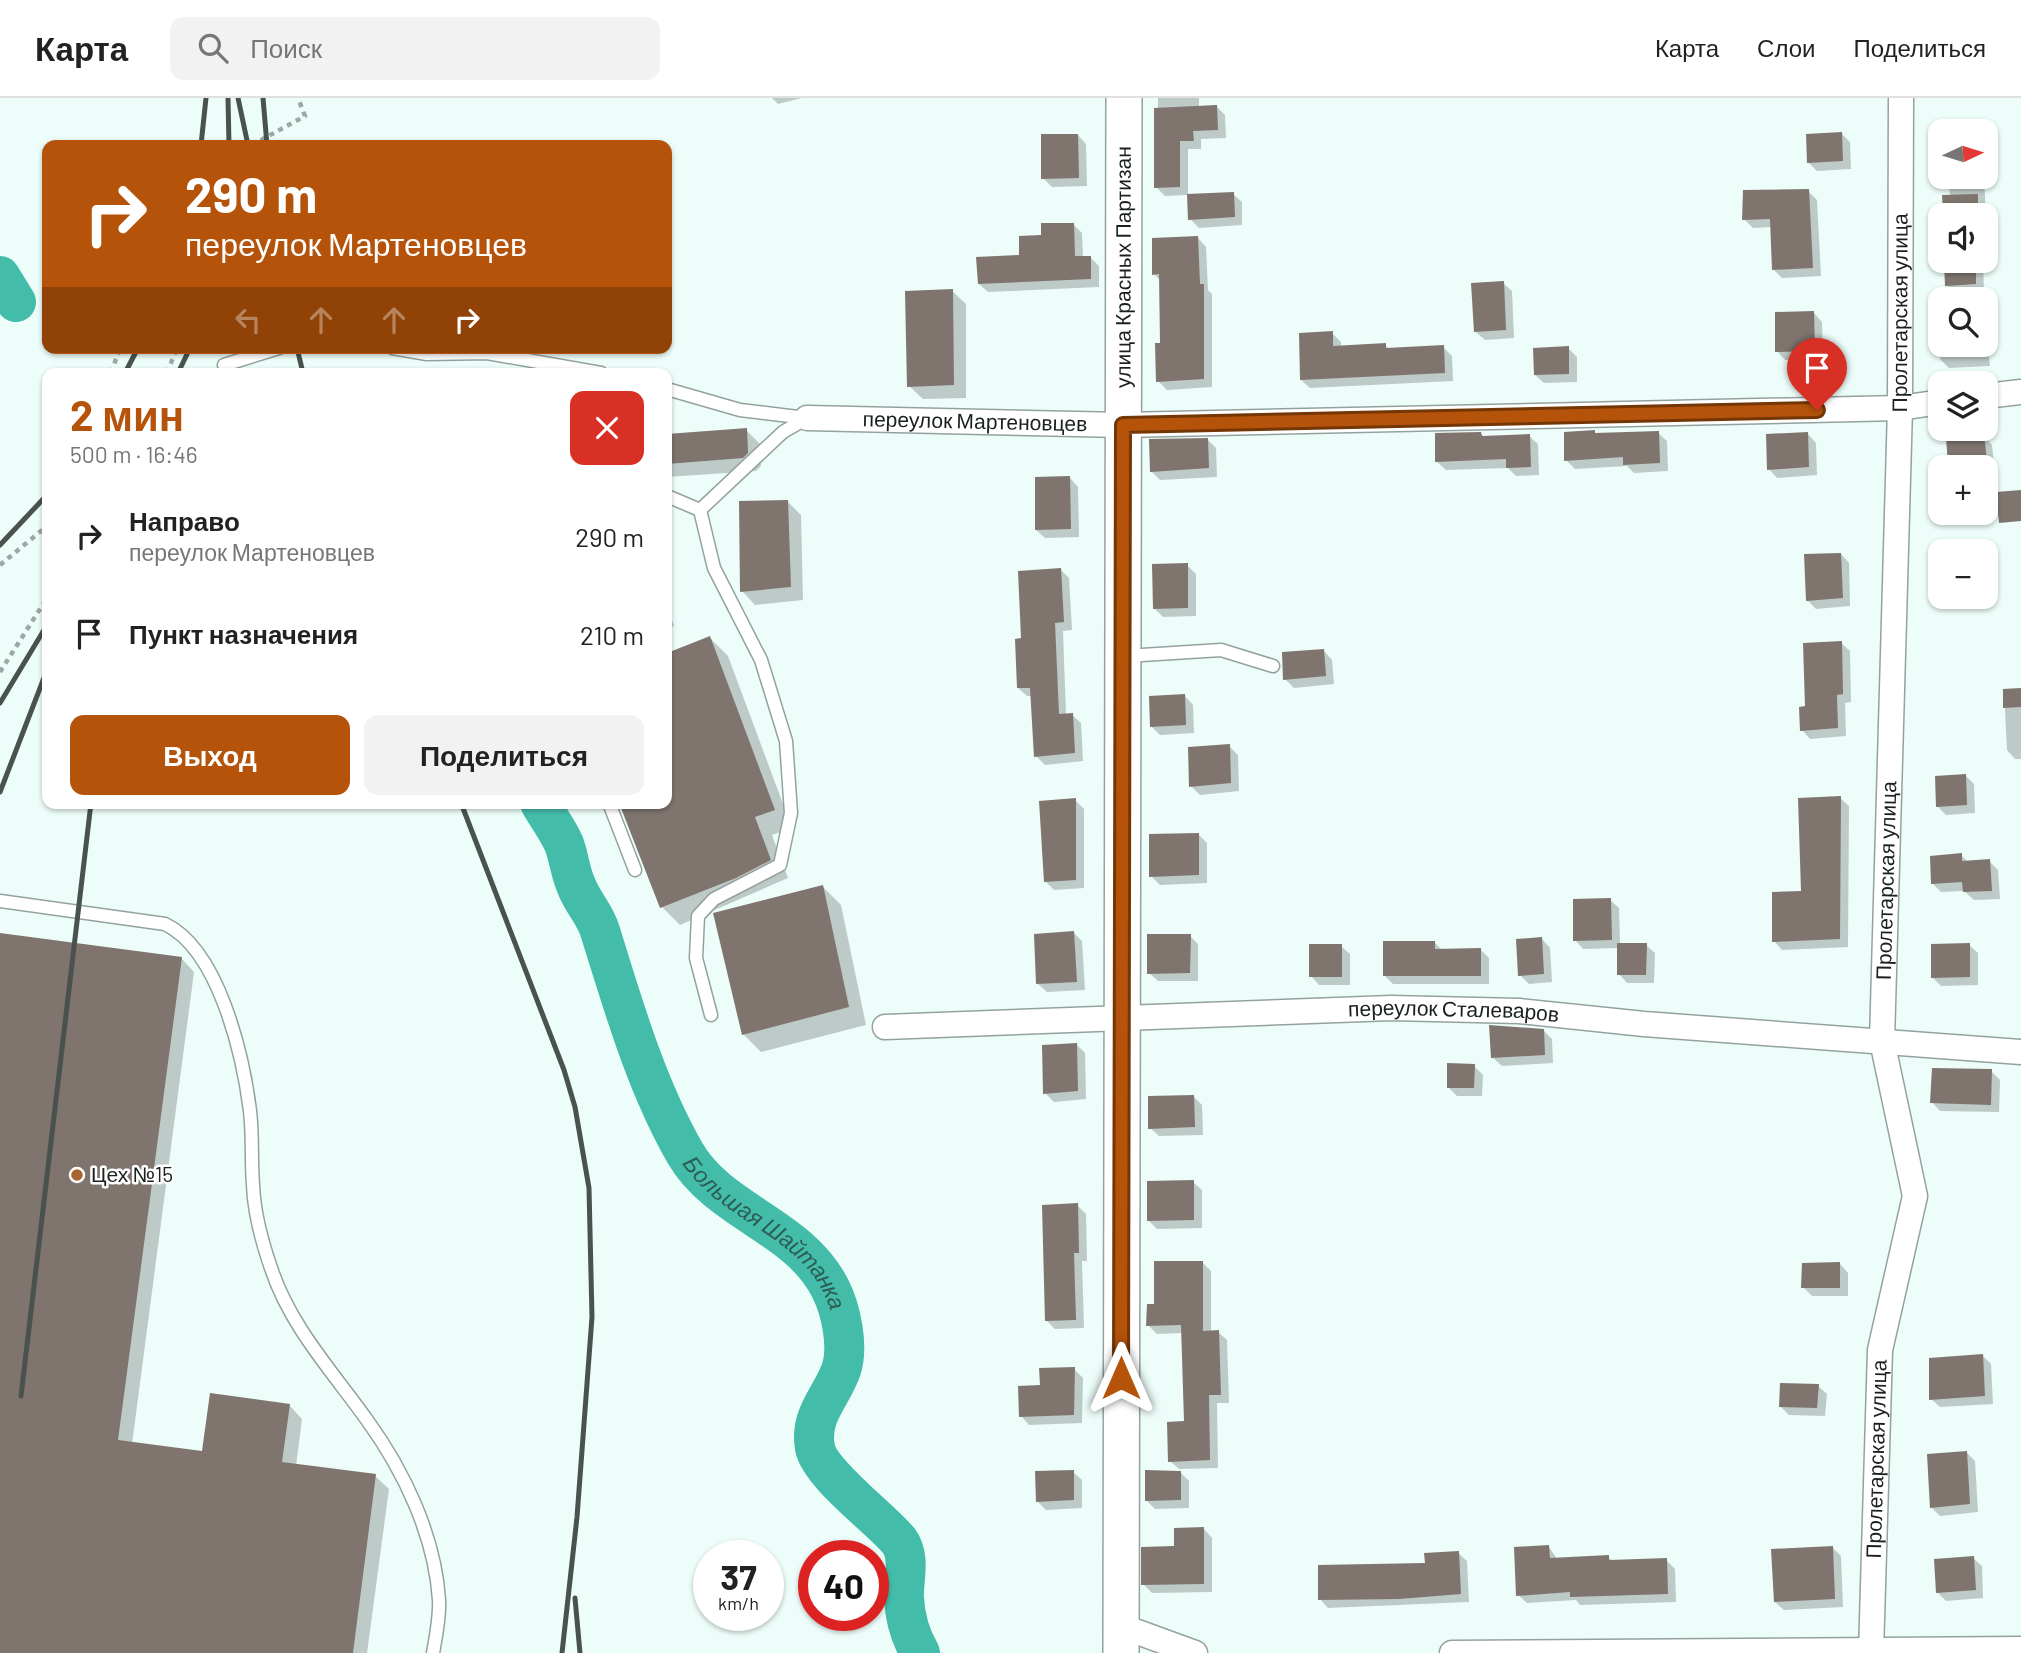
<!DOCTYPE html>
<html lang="ru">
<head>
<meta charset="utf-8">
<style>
  :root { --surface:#fff; --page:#f2f2f2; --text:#222; --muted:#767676; --line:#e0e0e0; --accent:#b45309 }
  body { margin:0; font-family:Barlow,sans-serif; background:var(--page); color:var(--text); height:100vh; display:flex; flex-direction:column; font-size:26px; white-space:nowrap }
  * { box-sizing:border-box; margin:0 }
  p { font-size:23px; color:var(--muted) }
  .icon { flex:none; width:38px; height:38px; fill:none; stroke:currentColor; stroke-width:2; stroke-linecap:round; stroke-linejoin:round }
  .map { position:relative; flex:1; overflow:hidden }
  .sheet { position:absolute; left:42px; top:270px; width:630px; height:441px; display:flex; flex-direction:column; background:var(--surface); border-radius:14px; box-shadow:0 2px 5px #0004 }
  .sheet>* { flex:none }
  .guide { position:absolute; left:42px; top:42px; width:630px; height:214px; border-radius:14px; box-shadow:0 2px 5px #0004; background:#b45309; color:#fff; overflow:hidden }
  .needle { width:46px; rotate:86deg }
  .controls { position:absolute; left:1928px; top:21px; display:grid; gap:14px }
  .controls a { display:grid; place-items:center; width:70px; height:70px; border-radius:14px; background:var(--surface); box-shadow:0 2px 5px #0004; font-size:35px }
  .speed { position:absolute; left:693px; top:1442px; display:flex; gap:14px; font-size:35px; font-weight:700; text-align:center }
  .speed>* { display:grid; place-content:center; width:91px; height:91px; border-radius:50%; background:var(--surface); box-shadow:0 2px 5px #0004; line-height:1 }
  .speed small { font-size:18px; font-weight:400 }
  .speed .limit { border:10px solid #d22; background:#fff; color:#111 }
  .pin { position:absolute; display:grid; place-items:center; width:60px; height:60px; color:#fff; margin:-72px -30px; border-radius:50% 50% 50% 0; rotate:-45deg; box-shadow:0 0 7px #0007 }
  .pin .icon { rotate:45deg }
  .me { position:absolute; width:77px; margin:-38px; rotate:0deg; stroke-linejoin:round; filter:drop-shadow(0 0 5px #0008) }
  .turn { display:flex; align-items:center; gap:24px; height:147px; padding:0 28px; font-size:32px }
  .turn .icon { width:91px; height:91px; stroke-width:2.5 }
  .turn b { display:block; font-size:49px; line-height:60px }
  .lanes { display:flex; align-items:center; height:66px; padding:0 28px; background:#0003; justify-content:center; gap:35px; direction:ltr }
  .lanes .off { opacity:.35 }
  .round { display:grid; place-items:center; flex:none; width:74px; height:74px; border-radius:14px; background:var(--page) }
  .overview { display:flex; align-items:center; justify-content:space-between; height:119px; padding:0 28px }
  h1 { font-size:42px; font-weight:700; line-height:52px; color:var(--accent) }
  .cta { display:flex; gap:14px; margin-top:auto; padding:14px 28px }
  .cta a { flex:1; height:80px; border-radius:14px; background:var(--accent); color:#fff; font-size:28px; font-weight:700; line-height:80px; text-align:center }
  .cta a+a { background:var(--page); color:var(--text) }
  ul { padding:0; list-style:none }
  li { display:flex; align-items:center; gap:21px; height:98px; padding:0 28px }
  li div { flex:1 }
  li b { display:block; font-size:26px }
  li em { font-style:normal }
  header { display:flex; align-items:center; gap:42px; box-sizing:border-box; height:98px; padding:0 35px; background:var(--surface); border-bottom:2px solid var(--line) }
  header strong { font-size:33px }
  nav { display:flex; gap:38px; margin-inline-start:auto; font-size:24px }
  .search { width:490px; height:63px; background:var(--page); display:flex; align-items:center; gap:18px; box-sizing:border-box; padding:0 24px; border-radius:14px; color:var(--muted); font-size:26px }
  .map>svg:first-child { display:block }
</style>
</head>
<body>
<header>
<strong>Карта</strong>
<div class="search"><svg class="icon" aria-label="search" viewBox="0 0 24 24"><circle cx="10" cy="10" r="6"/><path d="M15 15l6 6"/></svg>Поиск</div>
<nav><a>Карта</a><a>Слои</a><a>Поделиться</a></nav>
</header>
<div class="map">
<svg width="2021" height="1555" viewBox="0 0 2021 1555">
  <rect width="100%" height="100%" fill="#edfdf9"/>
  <g fill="#0003">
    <path d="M772 0H802L778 6Z"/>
    <path d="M1158 0H1199V10L1217 9 1225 17 1226 40 1201 41V51H1188V97L1165 98 1156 89Z"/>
    <path d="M1841 35 1850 44 1851 71 1817 73 1808 64Z"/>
    <path d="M1078 37 1086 46 1087 88 1052 89 1043 80Z"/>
    <path d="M1948 79H1984L1986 117H1945L1944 98H1950Z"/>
    <path d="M1808 93 1817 102 1821 178 1782 180 1774 172 1772 129 1753 130 1744 121Z"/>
    <path d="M1233 96 1242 104V127L1199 130 1190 121Z"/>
    <path d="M1073 126 1082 135 1083 160 1090 159 1099 168V189L988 194 979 186 1021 158 1043 139Z"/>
    <path d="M1198 140 1206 149 1208 192 1212 196V289L1167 292 1158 283 1162 247 1161 183 1154 176Z"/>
    <path d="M1946 163H1983L1984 194 1955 195 1947 187Z"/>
    <path d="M1503 185 1512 193 1514 240 1485 242 1476 234Z"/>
    <path d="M952 193 966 206V300L923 301 909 288Z"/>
    <path d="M1814 215 1822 224 1823 261 1785 262 1777 253Z"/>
    <path d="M1939 226 1941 247H1986V230L1990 268 1949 270 1940 261Z"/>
    <path d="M1332 235 1341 244V249L1385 247 1390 252 1443 249 1452 258 1453 283 1310 290 1301 282Z"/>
    <path d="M1568 250 1577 259V284L1544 285 1535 277Z"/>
    <path d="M746 332 760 346 761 368 756 373 667 379V337Z"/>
    <path d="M1594 334 1597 337 1658 335 1667 343 1668 373 1634 375 1627 368 1575 371 1566 362Z"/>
    <path d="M1481 336 1485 340 1529 338 1538 346 1539 377 1516 378 1508 370 1446 372 1437 364Z"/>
    <path d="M1808 336 1816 345 1817 377 1777 380 1769 371Z"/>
    <path d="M1983 338 1992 347 1999 415 1948 416 1986 415V369H1950L1948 341Z"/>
    <path d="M1208 342 1216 350 1217 379 1160 382 1151 373Z"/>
    <path d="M1070 380 1078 389 1079 439 1045 440 1036 432Z"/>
    <path d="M1939 393H1941V409L1939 408Z"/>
    <path d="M788 404 801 417 803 502 755 507 742 493Z"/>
    <path d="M1973 442 1982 453H1941V481L1939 444Z"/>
    <path d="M1841 456 1849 465 1850 508 1816 511 1807 502Z"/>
    <path d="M1187 467 1196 476V518L1163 519 1155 511Z"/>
    <path d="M1061 472 1069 480 1072 532 1063 533 1066 617H1072L1081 625 1083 663 1045 667 1036 658 1033 598H1027L1018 590 1023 542Z"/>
    <path d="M667 508 674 528 667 531Z"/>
    <path d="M710 540 728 558 792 730 772 737 788 780 680 827 662 809 667 705V551L668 556Z"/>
    <path d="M1841 545 1850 553 1851 604 1845 605 1846 638 1810 641 1802 632 1807 610Z"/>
    <path d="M1324 553 1332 562 1334 586 1294 590 1285 581Z"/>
    <path d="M2021 592V661H2015L2007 652 2004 593Z"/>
    <path d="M1185 598 1193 607 1194 635 1160 637 1151 628Z"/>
    <path d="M1229 648 1238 657 1239 693 1200 697 1191 688Z"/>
    <path d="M1965 677 1974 686 1975 715 1946 717 1937 708Z"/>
    <path d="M1840 700 1849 708 1848 849 1782 852 1774 843 1803 794Z"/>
    <path d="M1075 702 1084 711V790L1054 792 1045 783Z"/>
    <path d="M1198 736 1207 745V785L1160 787 1151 778Z"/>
    <path d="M1961 757 1968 764 1989 763 1998 772 2000 801 1974 802 1964 793 1941 794 1933 786Z"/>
    <path d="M823 789 841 807 866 927 761 954 743 936Z"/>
    <path d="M1610 802 1619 810 1620 846 1646 847 1655 855 1654 885H1627L1619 876V850L1583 851 1575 842Z"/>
    <path d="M1074 835 1082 843 1085 892 1047 894 1038 886Z"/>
    <path d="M0 837 181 860 194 874 132 1346 204 1355 289 1307 302 1321 296 1368 375 1378 389 1391 367 1555H0Z"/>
    <path d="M1190 838 1198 846V883H1158L1149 875Z"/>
    <path d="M1542 841 1550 850 1552 884 1529 886 1520 877Z"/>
    <path d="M1434 844 1442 852 1480 851 1489 860V886H1393L1385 878Z"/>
    <path d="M1969 847 1978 855V887L1941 888 1933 880Z"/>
    <path d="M1341 848 1350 856V887H1319L1311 878Z"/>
    <path d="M1543 932 1552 941 1553 965 1502 968 1493 960Z"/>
    <path d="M1076 946 1085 955 1086 1001 1054 1004 1045 995Z"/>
    <path d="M1474 968 1483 977 1482 998H1457L1448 989Z"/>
    <path d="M1991 973 2000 982 1999 1014 1940 1013 1932 1004Z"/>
    <path d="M1193 998 1202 1007 1203 1037 1159 1038 1150 1030Z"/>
    <path d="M1193 1084 1202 1092V1130L1157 1131 1148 1122Z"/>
    <path d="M1077 1107 1086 1116 1087 1163H1082L1084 1230 1055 1231 1046 1222Z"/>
    <path d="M1202 1164 1211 1173V1234H1218L1227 1242 1229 1305H1217L1218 1370 1179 1371 1170 1363 1186 1325 1183 1235 1157 1236 1148 1227 1156 1208Z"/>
    <path d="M1840 1166 1848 1175V1198H1812L1803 1189Z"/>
    <path d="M1983 1258 1991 1266 1993 1306 1940 1309 1931 1301Z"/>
    <path d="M1074 1271 1083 1280 1082 1325 1029 1327 1021 1318Z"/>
    <path d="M1818 1288 1827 1296 1825 1318 1789 1317 1780 1308Z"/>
    <path d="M1967 1355 1975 1363 1978 1414 1940 1418 1932 1410Z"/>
    <path d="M1073 1374 1082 1382V1410L1046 1412 1038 1404Z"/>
    <path d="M1180 1374 1189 1383V1410L1155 1411 1146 1402Z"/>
    <path d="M1204 1431 1212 1440V1494L1152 1495 1143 1486 1175 1449Z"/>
    <path d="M1549 1449 1557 1461 1608 1459 1614 1464 1666 1462 1675 1471 1676 1504 1580 1507 1576 1502 1527 1505 1518 1497Z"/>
    <path d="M1833 1450 1841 1458 1843 1509 1784 1512 1775 1504Z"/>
    <path d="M1458 1455 1467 1463 1469 1504 1328 1510 1320 1501Z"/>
    <path d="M1973 1460 1982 1468 1983 1500 1946 1503 1937 1494Z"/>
  </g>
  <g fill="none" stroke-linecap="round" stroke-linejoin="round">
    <g stroke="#43bdaa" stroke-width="40">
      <path d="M0 178 16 204"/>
      <path id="s1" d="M540 705C548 719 558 732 564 746 569 759 570 774 576 787 582 804 595 816 600 833 623 907 646 987 685 1055 719 1114 799 1128 830 1190 841 1211 849 1249 841 1272 831 1300 809 1317 815 1350 820 1376 881 1421 899 1443 911 1459 903 1483 904 1500 905 1520 910 1538 920 1555"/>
    </g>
  </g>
  <g fill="#7f746e">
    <path d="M1217 7 1218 32 1193 33 1194 43H1180V89L1154 90V10Z"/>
    <path d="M1842 34 1843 63 1807 65 1806 36Z"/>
    <path d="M1041 36H1078L1079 80 1041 81Z"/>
    <path d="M1809 91 1813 170 1772 172 1770 121 1742 122 1743 92Z"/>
    <path d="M1234 94 1235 119 1188 122 1187 96Z"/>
    <path d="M1978 96V117H1943L1942 97Z"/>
    <path d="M1041 125H1074L1075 158H1091V181L978 186 976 159 1019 157V138L1041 137Z"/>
    <path d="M1198 138 1200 186H1204V281L1156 284 1155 245H1160L1159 176 1152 177V140Z"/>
    <path d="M1944 163H1976V186L1945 188Z"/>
    <path d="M1504 183 1506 232 1474 234 1471 185Z"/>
    <path d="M953 191 954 287 907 289 905 193Z"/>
    <path d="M1814 213 1815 253 1775 254V214Z"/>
    <path d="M1333 233V248L1386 245V250L1444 247 1445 275 1300 282 1299 235Z"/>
    <path d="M1569 248V276L1534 277 1533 250Z"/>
    <path d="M747 330 748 355 743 360 667 366V336Z"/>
    <path d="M1595 332V335L1659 333 1660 365 1623 367V359L1564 363V334Z"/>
    <path d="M1481 334 1482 338 1530 336 1531 369 1506 370V361L1435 364V335Z"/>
    <path d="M1808 334 1809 369 1767 372 1766 336Z"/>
    <path d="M1984 336 1987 363 1948 366 1946 340Z"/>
    <path d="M1208 340 1209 370 1150 374 1149 341Z"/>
    <path d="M1070 378 1071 431 1035 432V379Z"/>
    <path d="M2021 392V423L1999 425 1996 394Z"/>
    <path d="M788 402 791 489 740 494 739 403Z"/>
    <path d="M1841 455 1843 500 1806 503 1804 456Z"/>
    <path d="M1188 465V510L1153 511 1152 466Z"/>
    <path d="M1061 470 1064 524 1055 525 1059 616 1073 615 1075 655 1034 659 1030 590H1017L1015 541 1021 540 1018 473Z"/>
    <path d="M710 538 775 712 755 719 771 762 736 780 660 810 619 705H667V555Z"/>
    <path d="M1842 543 1843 596 1837 597 1838 630 1800 633 1799 609 1805 608 1803 545Z"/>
    <path d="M1324 551 1326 578 1283 582 1282 554Z"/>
    <path d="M2021 590V609L2003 610V591Z"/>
    <path d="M1185 596 1186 627 1150 629 1149 598Z"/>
    <path d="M1230 646 1231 685 1189 689 1188 649Z"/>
    <path d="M1966 676 1967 707 1936 709 1935 678Z"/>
    <path d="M1841 698 1840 841 1772 844V794L1801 793 1798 700Z"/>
    <path d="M1076 700V782L1044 784 1039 703Z"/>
    <path d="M1199 735V777L1149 779V736Z"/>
    <path d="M1962 755V763L1990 761 1992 793 1963 794 1962 784 1931 786 1930 758Z"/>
    <path d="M823 787 849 909 742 937 713 815Z"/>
    <path d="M1611 800 1612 842 1573 843V801Z"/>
    <path d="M1074 833 1077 884 1036 886 1034 836Z"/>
    <path d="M0 835 182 859 118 1342 202 1353 210 1295 290 1306 282 1364 376 1376 353 1555H0Z"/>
    <path d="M1147 836H1191L1190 875 1147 876Z"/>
    <path d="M1542 839 1544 876 1518 878 1516 841Z"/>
    <path d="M1383 843H1435V851L1481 850V878H1383Z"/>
    <path d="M1617 845H1647L1646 877H1617Z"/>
    <path d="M1970 845V879L1931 880V846Z"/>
    <rect x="1309" y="846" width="33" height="33"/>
    <path d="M1489 927 1544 931 1545 957 1491 960Z"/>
    <path d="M1077 945 1078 993 1043 996 1042 947Z"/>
    <path d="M1447 965 1475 966 1474 990H1447Z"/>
    <path d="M1932 970 1992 971 1991 1007 1930 1005Z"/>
    <path d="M1194 997 1195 1029 1148 1031V998Z"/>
    <path d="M1194 1082V1122L1147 1123V1083Z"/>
    <path d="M1078 1105 1079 1155H1074L1076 1222 1045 1223 1042 1107Z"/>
    <path d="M1154 1163H1203V1233L1219 1232 1221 1297H1209L1210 1362 1168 1364 1167 1324 1184 1323 1181 1227 1146 1228 1147 1206H1154Z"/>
    <path d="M1840 1164V1190H1801L1802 1165Z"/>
    <path d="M1983 1256 1985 1298 1929 1302V1260Z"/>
    <path d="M1075 1269 1074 1317 1019 1319 1018 1288 1040 1287 1039 1270Z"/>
    <path d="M1780 1285 1819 1286 1817 1310 1779 1309Z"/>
    <path d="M1967 1353 1970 1406 1930 1410 1927 1356Z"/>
    <path d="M1074 1372V1402L1036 1404 1035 1373Z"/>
    <path d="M1145 1372 1181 1373V1402L1145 1403Z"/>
    <path d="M1204 1429V1486L1141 1487V1449L1174 1448V1430Z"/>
    <path d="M1549 1447 1550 1460 1609 1457V1462L1667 1460 1668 1496 1570 1499V1494L1516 1498 1514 1449Z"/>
    <path d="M1833 1448 1835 1501 1774 1504 1771 1451Z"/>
    <path d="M1459 1453 1461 1496 1399 1501 1318 1502V1467L1425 1465 1424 1455Z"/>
    <path d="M1974 1458 1976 1492 1936 1495 1934 1461Z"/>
  </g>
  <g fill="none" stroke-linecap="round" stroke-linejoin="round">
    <g stroke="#94a29f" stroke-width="15">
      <g id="lane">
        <path d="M392 250 427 256 487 255 601 275"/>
        <path d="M224 267 279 250"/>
        <path d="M667 291 740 312 806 320"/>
        <path d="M667 398 700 412"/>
        <path d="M1126 558 1221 552 1273 568"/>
        <path d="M609 705 635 772"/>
        <path d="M0 803 165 826C219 852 243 957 250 1013 253 1038 251 1062 253 1087 254 1115 262 1144 271 1170 290 1228 332 1273 367 1322 404 1373 435 1438 439 1502 440 1519 436 1538 433 1555"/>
        <path d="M711 917 696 860 698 818 714 801 780 767 791 715 786 643 761 562 714 470 700 412 783 334 807 320"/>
      </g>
    </g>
    <g stroke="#94a29f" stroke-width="27">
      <g id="street">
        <path d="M1986 298 2021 294"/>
        <path id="s2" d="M807 320 1123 327 1900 310 1941 304"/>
        <path id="s3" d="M885 929 1391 910 1519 913 1644 926 2021 954"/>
        <path d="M1121 1528 1195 1555"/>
        <path d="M1452 1555 2021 1551"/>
        <path id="s4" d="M1871 1555 1880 1252 1915 1098 1882 943 1900 310 1901 0"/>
      </g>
    </g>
    <g stroke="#94a29f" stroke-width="38">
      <g id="secondary">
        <path id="s5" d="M1121 1555 1124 0"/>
      </g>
    </g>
    <g stroke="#9ca8a5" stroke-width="4.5" stroke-dasharray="5 5" stroke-linecap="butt">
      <path d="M252 47 305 18 298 0"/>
      <path d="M111 275 120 250"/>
      <path d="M167 275 177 250"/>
      <path d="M0 467 47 428"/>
      <path d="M0 574 47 500"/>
    </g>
    <use href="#lane" stroke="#fff" stroke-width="12"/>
    <use href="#street" stroke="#fff" stroke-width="24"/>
    <use href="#secondary" stroke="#fff" stroke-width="35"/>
    <g stroke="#49524f" stroke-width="5">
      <path d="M228 0 229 47"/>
      <path d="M238 0 248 47"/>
      <path d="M263 0 267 47"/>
      <path d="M201 47 206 0"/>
      <path d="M297 250 303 275"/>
      <path d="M125 275 138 250"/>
      <path d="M178 275 190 250"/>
      <path d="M0 447 47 397"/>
      <path d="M0 605 47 527"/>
      <path d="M0 694 47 572"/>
      <path d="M461 705 564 972 575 1009 589 1090 592 1219 577 1419 562 1555"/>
      <path d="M21 1298 91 705"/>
      <path d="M575 1500 580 1555"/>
    </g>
  </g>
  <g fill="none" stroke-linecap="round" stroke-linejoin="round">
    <g stroke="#753606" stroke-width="18">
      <path id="route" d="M1121 1280 1123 327 1817 312"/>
    </g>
    <use href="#route" stroke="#b45309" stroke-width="12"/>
  </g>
  <circle fill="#a86532" stroke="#fff" stroke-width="2.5" cx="77" cy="1077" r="7"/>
  <g text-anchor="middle" stroke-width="5" stroke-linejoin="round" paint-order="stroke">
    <g font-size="21" fill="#1a201e" stroke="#fff">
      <text dy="7" stroke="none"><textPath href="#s5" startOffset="1386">улица Красных Партизан</textPath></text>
      <text dy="7" stroke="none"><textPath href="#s4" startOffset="1348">Пролетарская улица</textPath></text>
      <text dy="7" stroke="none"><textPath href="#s2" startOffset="168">переулок Мартеновцев</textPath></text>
      <text dy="7" stroke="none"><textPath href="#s4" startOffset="780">Пролетарская улица</textPath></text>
      <text dy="7" stroke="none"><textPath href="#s3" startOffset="569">переулок Сталеваров</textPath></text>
      <text dy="7" stroke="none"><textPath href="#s4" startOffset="194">Пролетарская улица</textPath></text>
    </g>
    <g font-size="21" fill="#1a201e" stroke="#fff" text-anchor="start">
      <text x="91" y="1084">Цех №15</text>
    </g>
    <g font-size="23" font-style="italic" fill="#2c5e55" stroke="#fff">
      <text dy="8" stroke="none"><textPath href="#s1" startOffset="495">Большая Шайтанка</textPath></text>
    </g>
  </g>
</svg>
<div class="controls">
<a><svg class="needle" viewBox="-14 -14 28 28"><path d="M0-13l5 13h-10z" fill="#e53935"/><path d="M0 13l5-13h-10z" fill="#767676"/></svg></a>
<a><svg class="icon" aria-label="sound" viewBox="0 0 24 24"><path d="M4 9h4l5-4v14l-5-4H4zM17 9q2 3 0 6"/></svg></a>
<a><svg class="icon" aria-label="search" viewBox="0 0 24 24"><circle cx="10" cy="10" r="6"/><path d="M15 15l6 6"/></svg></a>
<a><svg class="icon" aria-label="layers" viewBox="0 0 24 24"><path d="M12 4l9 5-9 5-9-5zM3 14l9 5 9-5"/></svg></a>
<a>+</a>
<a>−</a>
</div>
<div class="speed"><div>37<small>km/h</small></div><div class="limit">40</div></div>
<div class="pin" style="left:1817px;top:312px;background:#d93025"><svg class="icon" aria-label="arrive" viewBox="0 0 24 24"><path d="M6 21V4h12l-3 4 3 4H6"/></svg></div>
<svg class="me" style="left:1121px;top:1280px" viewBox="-20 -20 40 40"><path d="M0-17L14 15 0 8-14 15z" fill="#b45309" stroke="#fff" stroke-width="4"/></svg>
<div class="guide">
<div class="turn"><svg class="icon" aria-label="right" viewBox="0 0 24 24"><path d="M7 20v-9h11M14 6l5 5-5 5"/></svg><div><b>290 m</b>переулок Мартеновцев</div></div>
<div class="lanes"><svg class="icon off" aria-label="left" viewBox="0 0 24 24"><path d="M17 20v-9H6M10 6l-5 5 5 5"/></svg><svg class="icon off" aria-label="ahead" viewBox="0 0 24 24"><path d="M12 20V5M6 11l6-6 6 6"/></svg><svg class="icon off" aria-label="ahead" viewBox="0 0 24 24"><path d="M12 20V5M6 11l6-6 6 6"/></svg><svg class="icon" aria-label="right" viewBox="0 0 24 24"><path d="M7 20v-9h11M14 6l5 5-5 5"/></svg></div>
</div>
<section class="sheet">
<div class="overview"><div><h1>2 мин</h1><p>500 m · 16:46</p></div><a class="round" style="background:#d93025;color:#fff"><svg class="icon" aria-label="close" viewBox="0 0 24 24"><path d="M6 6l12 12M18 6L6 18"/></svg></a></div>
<ul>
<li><svg class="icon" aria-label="right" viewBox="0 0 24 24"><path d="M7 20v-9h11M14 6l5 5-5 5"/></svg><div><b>Направо</b><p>переулок Мартеновцев</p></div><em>290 m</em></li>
<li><svg class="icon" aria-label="arrive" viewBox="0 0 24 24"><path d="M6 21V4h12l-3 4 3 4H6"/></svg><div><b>Пункт назначения</b></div><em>210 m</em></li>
</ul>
<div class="cta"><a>Выход</a><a>Поделиться</a></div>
</section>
</div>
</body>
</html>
